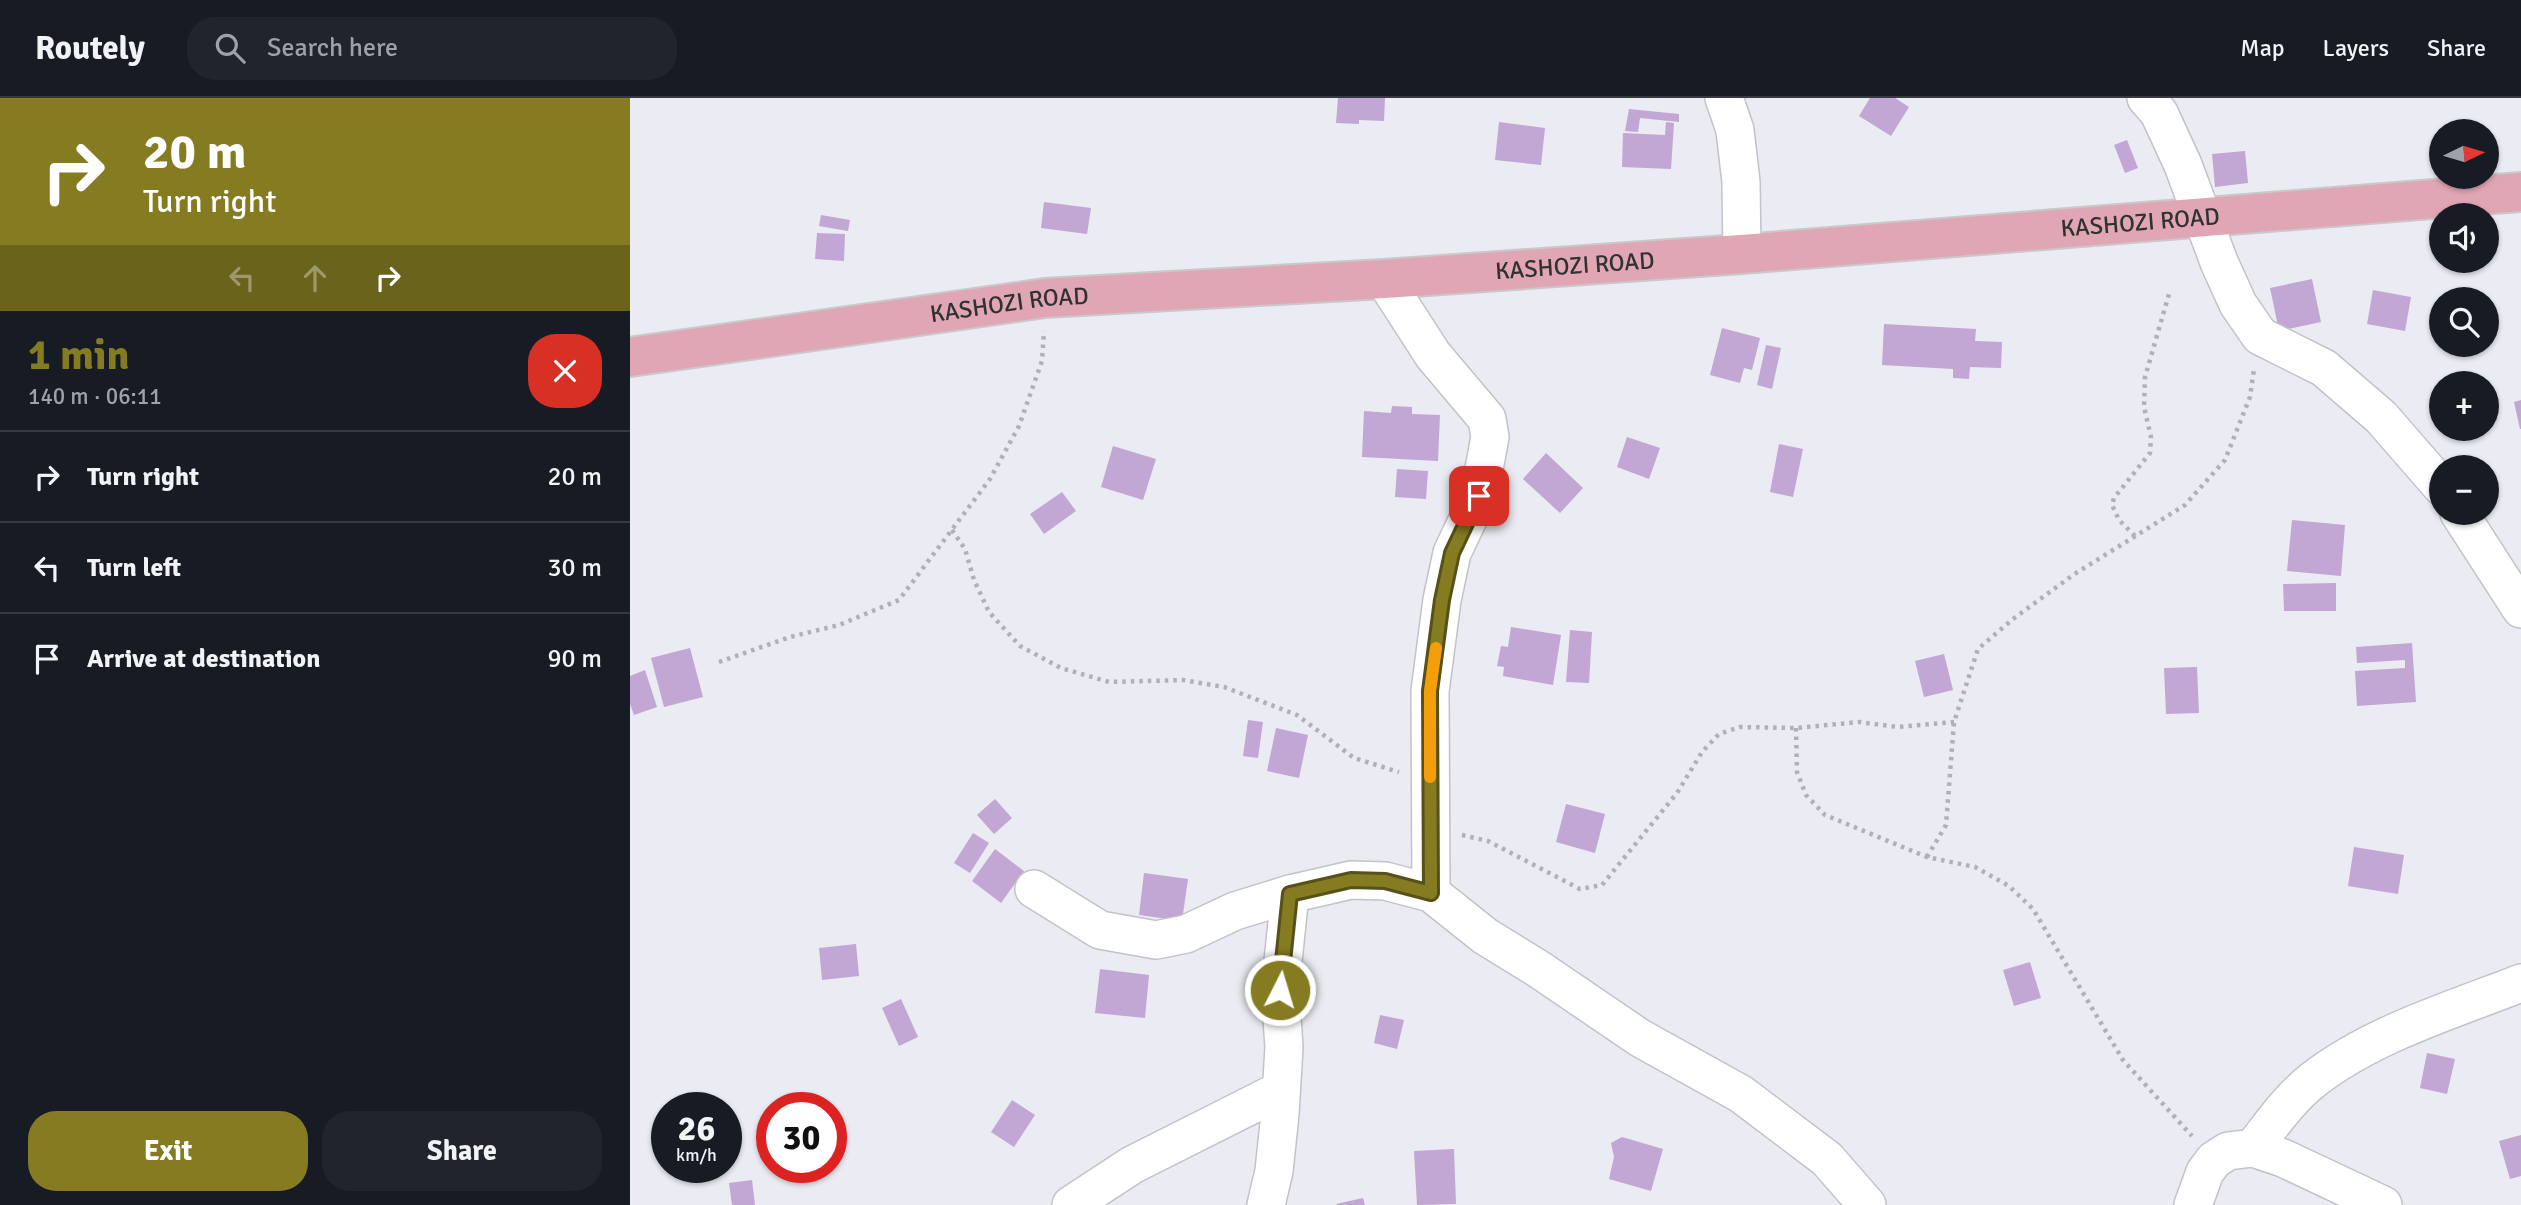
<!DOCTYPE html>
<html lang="en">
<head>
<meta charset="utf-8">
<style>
  :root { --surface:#171b24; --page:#20242c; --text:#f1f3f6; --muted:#9ea1a6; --line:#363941; --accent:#857c22 }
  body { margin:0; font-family:Signika,sans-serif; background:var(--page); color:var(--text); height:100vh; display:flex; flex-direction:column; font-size:26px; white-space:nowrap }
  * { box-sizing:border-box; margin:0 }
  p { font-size:23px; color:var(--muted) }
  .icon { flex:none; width:38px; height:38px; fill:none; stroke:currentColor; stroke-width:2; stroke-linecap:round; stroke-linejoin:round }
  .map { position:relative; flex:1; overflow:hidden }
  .sheet { display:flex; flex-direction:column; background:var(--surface); width:630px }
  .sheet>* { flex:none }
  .top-card { background:#857c22; color:#fff; overflow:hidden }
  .needle { width:46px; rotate:85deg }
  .fabs { position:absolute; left:1799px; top:21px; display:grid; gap:14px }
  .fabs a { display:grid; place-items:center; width:70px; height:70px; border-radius:50%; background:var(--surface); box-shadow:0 2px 5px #0004; font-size:35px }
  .speed { position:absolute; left:21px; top:994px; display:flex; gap:14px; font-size:35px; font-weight:700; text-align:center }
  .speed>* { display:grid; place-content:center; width:91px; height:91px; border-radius:50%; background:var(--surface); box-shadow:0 2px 5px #0004; line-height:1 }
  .speed small { font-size:18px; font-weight:400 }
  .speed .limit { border:10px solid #d22; background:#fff; color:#111 }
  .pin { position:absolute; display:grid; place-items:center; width:60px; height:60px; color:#fff; margin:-30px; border-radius:14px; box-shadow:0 4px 10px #0006 }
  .me { position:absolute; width:77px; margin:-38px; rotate:5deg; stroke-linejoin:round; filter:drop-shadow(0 0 5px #0008) }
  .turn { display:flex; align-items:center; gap:24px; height:147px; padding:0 28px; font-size:32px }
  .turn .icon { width:91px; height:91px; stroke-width:2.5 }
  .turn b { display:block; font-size:49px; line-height:60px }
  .lanes { display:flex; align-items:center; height:66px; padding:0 28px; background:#0003; justify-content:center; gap:35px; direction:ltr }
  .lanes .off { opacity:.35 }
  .round { display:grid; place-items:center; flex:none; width:74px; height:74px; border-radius:28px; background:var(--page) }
  .headline { display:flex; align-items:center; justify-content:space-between; height:119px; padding:0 28px }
  h1 { font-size:42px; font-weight:800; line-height:52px; color:var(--accent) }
  .action { display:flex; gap:14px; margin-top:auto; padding:14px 28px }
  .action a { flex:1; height:80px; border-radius:28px; background:var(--accent); color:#fff; font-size:28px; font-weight:800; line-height:80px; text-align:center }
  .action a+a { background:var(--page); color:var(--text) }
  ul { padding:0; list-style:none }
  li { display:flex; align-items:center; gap:21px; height:91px; padding:0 28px; border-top:2px solid var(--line) }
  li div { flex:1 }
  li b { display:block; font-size:26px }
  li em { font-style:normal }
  header { display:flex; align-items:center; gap:42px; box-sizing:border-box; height:98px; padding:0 35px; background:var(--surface); border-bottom:2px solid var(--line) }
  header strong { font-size:33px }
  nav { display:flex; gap:38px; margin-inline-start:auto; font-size:24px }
  .search { width:490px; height:63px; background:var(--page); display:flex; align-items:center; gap:18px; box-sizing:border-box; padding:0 24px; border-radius:28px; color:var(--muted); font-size:26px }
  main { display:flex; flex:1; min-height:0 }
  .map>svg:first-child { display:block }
</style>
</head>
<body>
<header>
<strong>Routely</strong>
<div class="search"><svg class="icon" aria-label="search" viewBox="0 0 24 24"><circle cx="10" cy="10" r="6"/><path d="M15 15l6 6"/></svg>Search here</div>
<nav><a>Map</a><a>Layers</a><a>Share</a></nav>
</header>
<main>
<section class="sheet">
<div class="top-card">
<div class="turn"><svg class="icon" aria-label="right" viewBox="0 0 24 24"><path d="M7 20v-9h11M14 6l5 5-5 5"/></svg><div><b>20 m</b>Turn right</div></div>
<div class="lanes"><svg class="icon off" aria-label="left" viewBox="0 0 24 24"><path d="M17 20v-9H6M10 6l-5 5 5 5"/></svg><svg class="icon off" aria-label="ahead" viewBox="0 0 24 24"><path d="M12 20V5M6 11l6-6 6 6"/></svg><svg class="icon" aria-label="right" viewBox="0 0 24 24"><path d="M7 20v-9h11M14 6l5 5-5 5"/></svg></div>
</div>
<div class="headline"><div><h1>1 min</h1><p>140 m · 06:11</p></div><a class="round" style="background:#d93025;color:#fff"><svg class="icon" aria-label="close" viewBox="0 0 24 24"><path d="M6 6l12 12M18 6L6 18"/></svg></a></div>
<ul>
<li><svg class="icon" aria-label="right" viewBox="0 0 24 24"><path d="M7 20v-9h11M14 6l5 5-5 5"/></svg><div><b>Turn right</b></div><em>20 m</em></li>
<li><svg class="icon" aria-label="left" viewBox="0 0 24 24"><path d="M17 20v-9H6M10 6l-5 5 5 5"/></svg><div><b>Turn left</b></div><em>30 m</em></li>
<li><svg class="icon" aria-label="arrive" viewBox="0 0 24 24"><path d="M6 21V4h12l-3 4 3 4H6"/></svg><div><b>Arrive at destination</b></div><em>90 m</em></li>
</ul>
<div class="action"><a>Exit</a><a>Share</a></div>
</section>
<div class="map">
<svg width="1891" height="1107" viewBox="0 0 1891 1107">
  <rect width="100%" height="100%" fill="#ebebf3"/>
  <g fill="#c2a6d3">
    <path d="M708 0H755L754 23 729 22V26L706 25Z"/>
    <path d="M1240 0H1265L1279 9 1261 38 1229 18Z"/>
    <path d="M999 11 1049 16V24L1010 20 1008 34 995 33Z"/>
    <path d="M869 24 915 30 911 67 865 62Z"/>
    <path d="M1036 24 1044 25 1041 71 992 69 993 35 1035 37Z"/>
    <path d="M1497 42 1508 70 1495 75 1484 47Z"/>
    <path d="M1615 53 1618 85 1585 89 1582 56Z"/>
    <path d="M414 104 461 110 457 136 411 130Z"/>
    <path d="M191 117 220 122 218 133 189 128Z"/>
    <path d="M187 135 215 136 214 163 185 161Z"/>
    <path d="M1682 181 1691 224 1649 233 1640 190Z"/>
    <path d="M1743 192 1781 199 1775 233 1737 226Z"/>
    <path d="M1254 226 1346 231 1345 243 1372 244 1371 270 1340 269 1339 281 1323 280V271L1252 267Z"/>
    <path d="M1092 230 1130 240 1122 272 1114 270 1110 285 1080 277Z"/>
    <path d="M1136 247 1151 250 1142 291 1127 287Z"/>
    <path d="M1891 302V331H1890L1884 304Z"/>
    <path d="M762 308 782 309V316L810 317 808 363 732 359 734 313 761 315Z"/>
    <path d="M997 339 1030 350 1019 381 987 369Z"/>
    <path d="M1149 346 1173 351 1163 399 1140 394Z"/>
    <path d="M483 348 526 361 513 402 471 389Z"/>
    <path d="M916 355 953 390 930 415 893 381Z"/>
    <path d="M767 371 798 373 796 401 765 399Z"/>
    <path d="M432 394 446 413 414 436 400 416Z"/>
    <path d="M1662 422 1715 427 1711 478 1657 473Z"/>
    <path d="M1706 485V513H1654L1653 486Z"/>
    <path d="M881 529 931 537 923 587 873 578 874 569 867 568 871 548 878 549Z"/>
    <path d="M940 532 962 534 959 585 936 584Z"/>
    <path d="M1782 545 1786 604 1727 608 1725 573 1775 570V562L1727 565 1726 549Z"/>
    <path d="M60 550 73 599 34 609 21 560Z"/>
    <path d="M1314 556 1323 592 1294 599 1285 563Z"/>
    <path d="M1567 569 1569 615 1536 616 1534 570Z"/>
    <path d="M15 572 27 609 4 617 0 606V578Z"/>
    <path d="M618 622 633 624 628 660 613 658Z"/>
    <path d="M646 630 678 637 669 680 637 673Z"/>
    <path d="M365 701 382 720 364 736 347 717Z"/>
    <path d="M936 706 975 716 965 755 926 744Z"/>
    <path d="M343 735 359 745 340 775 324 765Z"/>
    <path d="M1724 749 1774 757 1768 796 1718 788Z"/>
    <path d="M365 751 394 773 371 805 342 783Z"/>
    <path d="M514 775 558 781 552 823 509 817Z"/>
    <path d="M226 846 229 878 192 882 189 850Z"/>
    <path d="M1400 864 1411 900 1384 908 1373 872Z"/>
    <path d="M470 871 519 877 515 920 465 915Z"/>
    <path d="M271 901 288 939 269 948 252 910Z"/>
    <path d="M750 917 774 922 767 951 744 945Z"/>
    <path d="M1797 955 1825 961 1817 996 1790 990Z"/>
    <path d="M382 1002 405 1017 384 1049 361 1034Z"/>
    <path d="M1891 1037V1078L1880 1081 1869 1043Z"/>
    <path d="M992 1039 1033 1051 1021 1093 979 1081 984 1059 981 1045Z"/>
    <path d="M824 1051 826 1106 787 1107 784 1053Z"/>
    <path d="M60 1069H90L71 1084Z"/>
    <path d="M122 1082 125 1107H102L99 1085Z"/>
    <path d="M733 1100 735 1107H707L706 1106Z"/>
  </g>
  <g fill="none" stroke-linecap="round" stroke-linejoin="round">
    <g stroke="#c2c2ca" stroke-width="40">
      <g id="minor">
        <path d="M1094 0 1105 32 1111 84 1112 156"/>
        <path d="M1516 0 1529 15 1553 67 1589 164 1608 206 1630 238 1694 270 1751 319 1811 388"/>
        <path d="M754 181 803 257 857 321 860 339 849 398 822 455 812 502 800 593 801 795"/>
        <path d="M1829 415 1891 511"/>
        <path d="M404 791 470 832 526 842 556 836 605 813 660 796 721 782 755 783 801 795 855 838 910 872 1010 940 1111 996 1197 1061 1237 1107"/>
        <path d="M1623 1050C1642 1026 1659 1001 1683 982 1742 936 1822 912 1891 885"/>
        <path d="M441 1107 502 1067 651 992"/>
        <path d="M636 1107 644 1073 650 1016 654 949 650 892 660 796"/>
        <path d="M1563 1107 1575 1074 1584 1062 1598 1053 1623 1050 1653 1060 1753 1107"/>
      </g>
    </g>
    <g stroke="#c9c9ca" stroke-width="42">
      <g id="major">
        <path id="s1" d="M0 259 415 200 754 181 1112 156 1891 94"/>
      </g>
    </g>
    <g stroke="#b0b0b6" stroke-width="4.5" stroke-dasharray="3.5 5" stroke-linecap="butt">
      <path d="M322 432 335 451 344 482 359 514 390 548 431 570 479 584 553 582 594 589 667 617 724 660 769 674"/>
      <path d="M1505 438 1489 422 1482 407 1484 400 1520 355 1521 339 1514 309 1515 279 1539 196"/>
      <path d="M89 564 160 539 209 527 269 502 360 381 389 328 412 263 414 233"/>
      <path d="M1166 630 1167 674 1176 697 1195 717 1297 759 1345 769 1379 788 1403 811 1493 962 1562 1038"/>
      <path d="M832 737 858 743 950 791 972 787 1047 695 1072 654 1089 636 1110 629 1166 630 1229 624 1268 629 1324 624"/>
      <path d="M1297 759 1316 727 1324 624 1348 551 1383 521 1443 477 1555 407 1595 362 1620 299 1624 271"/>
    </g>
    <use href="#minor" stroke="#fff" stroke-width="37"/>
    <use href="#major" stroke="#e0a6b3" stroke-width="38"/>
  </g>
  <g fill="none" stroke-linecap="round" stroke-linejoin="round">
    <g stroke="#565116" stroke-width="18">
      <path id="route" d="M650 892 660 796 721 782 755 783 801 795 800 593 812 502 822 455 849 398"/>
    </g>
    <use href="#route" stroke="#857c22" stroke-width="12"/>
    <path stroke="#f59e0b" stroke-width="12" d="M800 679V593L806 550"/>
  </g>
  <g text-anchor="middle" stroke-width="7" stroke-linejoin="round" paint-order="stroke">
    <g font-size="24" fill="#313134" stroke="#ebebf3">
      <text dy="8" stroke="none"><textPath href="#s1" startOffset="1517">KASHOZI ROAD</textPath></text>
      <text dy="8" stroke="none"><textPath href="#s1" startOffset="950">KASHOZI ROAD</textPath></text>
      <text dy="8" stroke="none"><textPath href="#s1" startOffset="383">KASHOZI ROAD</textPath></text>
    </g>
  </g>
</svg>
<div class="fabs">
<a><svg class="needle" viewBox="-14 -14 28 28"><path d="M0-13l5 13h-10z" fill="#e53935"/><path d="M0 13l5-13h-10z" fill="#9ea1a6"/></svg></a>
<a><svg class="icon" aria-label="sound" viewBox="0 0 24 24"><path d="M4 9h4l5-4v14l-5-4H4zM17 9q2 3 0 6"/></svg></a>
<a><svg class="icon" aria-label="search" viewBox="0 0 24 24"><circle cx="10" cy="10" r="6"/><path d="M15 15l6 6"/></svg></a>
<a>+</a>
<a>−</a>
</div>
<div class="speed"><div>26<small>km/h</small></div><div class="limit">30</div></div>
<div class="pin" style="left:849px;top:398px;background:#d93025"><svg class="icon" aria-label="arrive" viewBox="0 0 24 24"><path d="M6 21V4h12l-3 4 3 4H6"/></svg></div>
<svg class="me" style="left:650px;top:892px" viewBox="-20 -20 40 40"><circle r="17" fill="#857c22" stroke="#fff" stroke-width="3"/><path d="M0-11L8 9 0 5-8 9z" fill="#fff"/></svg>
</div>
</main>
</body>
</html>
